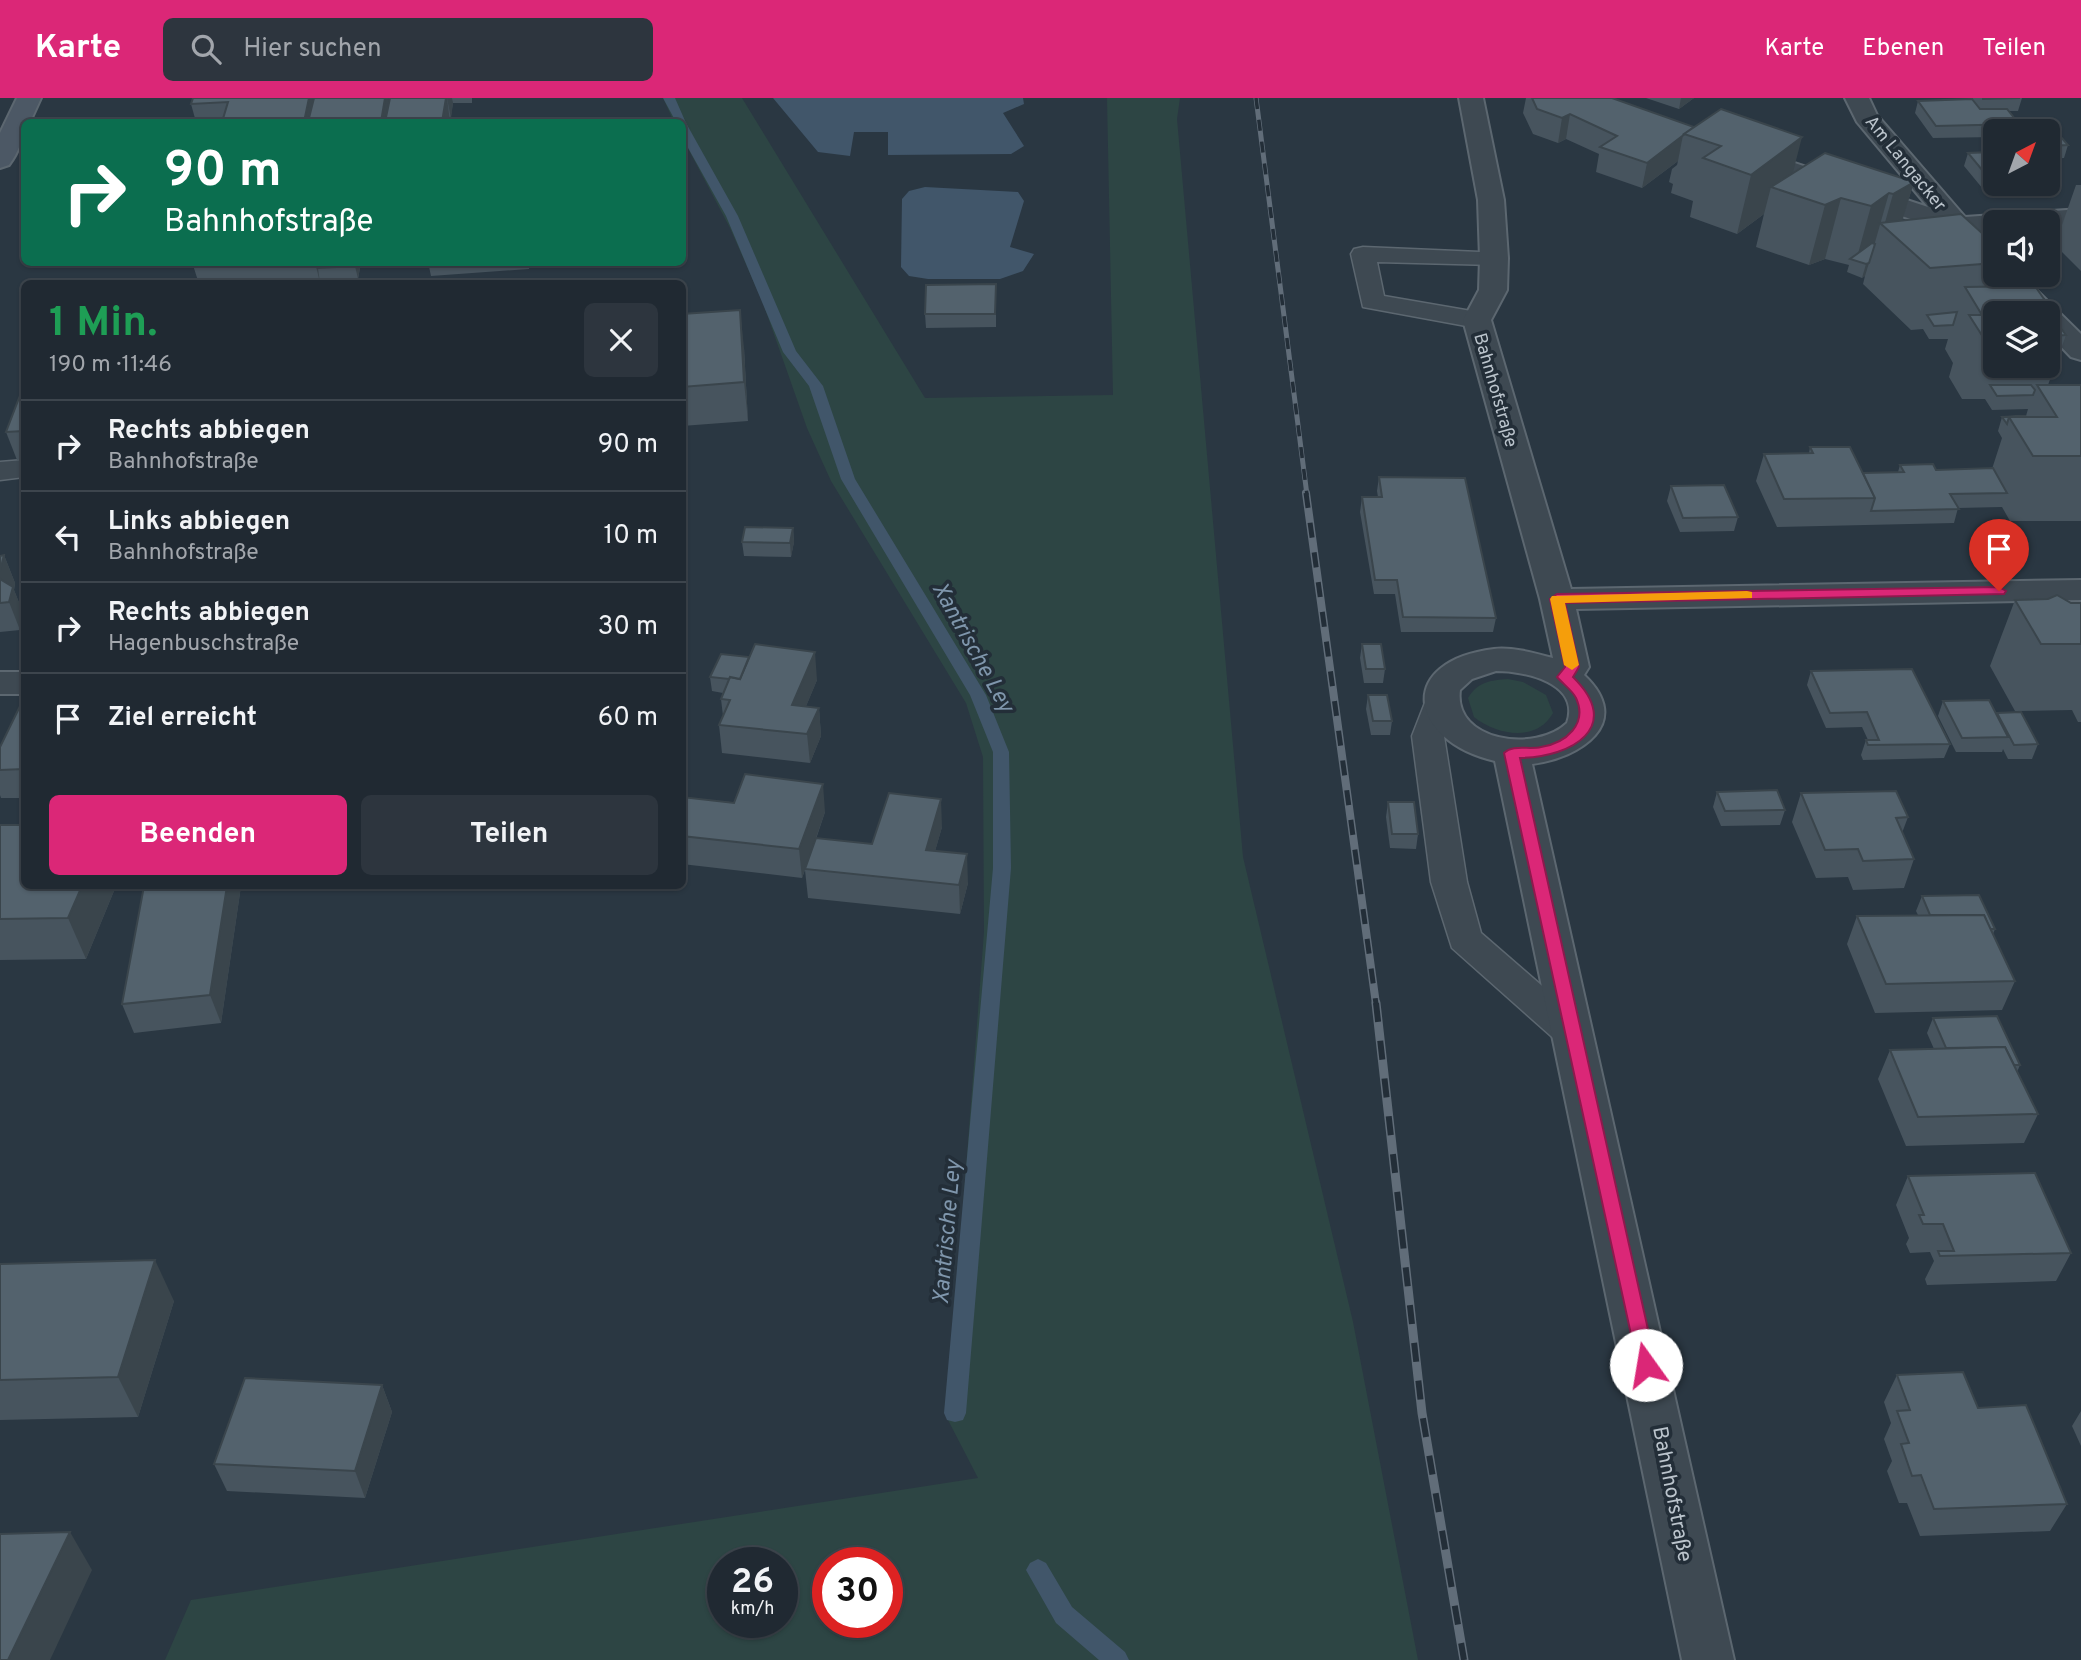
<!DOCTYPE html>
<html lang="de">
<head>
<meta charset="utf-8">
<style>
  :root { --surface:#202932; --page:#2d353e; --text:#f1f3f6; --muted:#a2a6ac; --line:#3d454d; --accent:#db2777 }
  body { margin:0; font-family:Overpass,sans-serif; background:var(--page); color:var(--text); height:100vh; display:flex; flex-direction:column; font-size:26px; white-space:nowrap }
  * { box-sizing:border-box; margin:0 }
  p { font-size:23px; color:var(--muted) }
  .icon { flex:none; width:38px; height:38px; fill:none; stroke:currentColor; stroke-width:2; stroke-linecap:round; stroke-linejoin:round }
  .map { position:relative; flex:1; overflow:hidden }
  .details { position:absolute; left:21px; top:182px; width:665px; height:609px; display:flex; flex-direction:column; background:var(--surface); border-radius:10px; box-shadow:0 2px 5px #0004,0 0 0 2px var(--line) }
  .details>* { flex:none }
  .banner { position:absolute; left:21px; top:21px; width:665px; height:147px; border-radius:10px; box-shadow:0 2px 5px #0004,0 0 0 2px var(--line); background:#0b6e4f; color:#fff; overflow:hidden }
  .needle { width:46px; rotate:41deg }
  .buttons { position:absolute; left:1983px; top:21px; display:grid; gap:14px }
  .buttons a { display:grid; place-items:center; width:77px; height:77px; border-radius:10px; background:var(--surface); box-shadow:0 2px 5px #0004,0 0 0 2px var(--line); font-size:35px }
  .speed { position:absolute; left:707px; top:1449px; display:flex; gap:14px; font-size:35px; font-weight:700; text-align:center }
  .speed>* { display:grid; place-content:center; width:91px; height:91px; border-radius:50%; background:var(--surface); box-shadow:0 2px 5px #0004,0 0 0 2px var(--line); line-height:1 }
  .speed small { font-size:18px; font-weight:400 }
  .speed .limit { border:10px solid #d22; background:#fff; color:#111 }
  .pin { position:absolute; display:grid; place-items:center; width:60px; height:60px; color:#fff; margin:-72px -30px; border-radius:50% 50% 50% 0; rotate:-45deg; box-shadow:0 0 7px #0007 }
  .pin .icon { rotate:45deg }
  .me { position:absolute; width:77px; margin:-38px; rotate:347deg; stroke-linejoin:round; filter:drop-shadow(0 0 5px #0008) }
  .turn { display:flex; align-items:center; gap:24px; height:147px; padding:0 28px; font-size:32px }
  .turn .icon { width:91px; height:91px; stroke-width:2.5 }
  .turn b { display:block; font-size:49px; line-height:60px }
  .round { display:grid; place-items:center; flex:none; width:74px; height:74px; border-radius:10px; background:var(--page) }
  .headline { display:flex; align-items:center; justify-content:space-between; height:119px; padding:0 28px }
  h1 { font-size:42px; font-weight:700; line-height:52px; color:#1e9e55 }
  .button { display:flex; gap:14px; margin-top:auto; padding:14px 28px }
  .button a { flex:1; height:80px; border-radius:10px; background:var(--accent); color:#fff; font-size:28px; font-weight:700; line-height:80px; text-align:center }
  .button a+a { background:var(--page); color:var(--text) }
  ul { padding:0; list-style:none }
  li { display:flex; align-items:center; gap:21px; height:91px; padding:0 28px; border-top:2px solid var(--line) }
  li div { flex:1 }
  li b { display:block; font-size:26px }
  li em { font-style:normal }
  header { display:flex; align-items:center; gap:42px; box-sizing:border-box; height:98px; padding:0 35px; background:var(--accent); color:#fff }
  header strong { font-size:33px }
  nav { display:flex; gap:38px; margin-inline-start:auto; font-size:24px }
  .search { width:490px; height:63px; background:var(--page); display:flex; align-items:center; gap:18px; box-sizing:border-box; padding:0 24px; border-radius:10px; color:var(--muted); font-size:26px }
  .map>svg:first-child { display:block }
</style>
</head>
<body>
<header>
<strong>Karte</strong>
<div class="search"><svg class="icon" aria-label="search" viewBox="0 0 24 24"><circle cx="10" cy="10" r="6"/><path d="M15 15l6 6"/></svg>Hier suchen</div>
<nav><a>Karte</a><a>Ebenen</a><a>Teilen</a></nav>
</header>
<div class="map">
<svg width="2081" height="1562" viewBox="0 0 2081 1562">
  <rect width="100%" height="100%" fill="#2a3742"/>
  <g fill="#2d4544" fill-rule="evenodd">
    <path d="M663 0H742L925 300 1113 297 1107 0H1180L1177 21 1243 759 1353 1224 1418 1562H165L191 1502 978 1380 947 1320 984 834 983 659 966 605 831 383 807 330 763 205 730 130 683 41 682 24H674ZM723 1465H782V1524H723ZM828 1465H887V1524H828Z"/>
    <path d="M1508 581 1523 584 1546 597 1553 615C1536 645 1497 637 1474 619L1468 600C1477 584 1491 582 1508 581Z"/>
  </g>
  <g fill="#41566a">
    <path d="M773 0H1023L1024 6 1003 15 1024 48 1011 56 888 57V34H854L850 58 818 54Z"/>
    <path d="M925 89 1018 94 1024 103 1010 149 1034 156 1023 173 1000 181H928L909 178 901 169 902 101 909 93Z"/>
  </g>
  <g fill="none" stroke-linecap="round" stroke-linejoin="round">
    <g fill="#41566a" fill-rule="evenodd">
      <path d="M663 0H675L686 25 738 118 796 253 823 288 855 381 986 597 1009 654 1011 770 966 1315 963 1322 955 1324 947 1322 944 1315 993 770V654L970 597 841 381 809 288 783 254 726 118 682 39V24H676Z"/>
      <path d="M1038 1461 1046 1465 1072 1509 1125 1554 1129 1562H1099L1056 1525 1026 1472 1030 1465Z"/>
    </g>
    <g stroke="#5c6770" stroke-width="3">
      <g id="lane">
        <path d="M1363 149 1503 155 1506 160 1503 165 1494 167 1377 164 1384 198 1477 214 1486 216 1490 222 1486 228 1477 230 1363 209 1351 156 1354 151Z"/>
        <path d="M24 362V379L0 382V364Z"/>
        <path d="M1439 594 1450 597 1455 604 1444 638 1467 784 1481 835 1586 926 1592 936 1586 946 1573 950 1560 946 1452 850 1431 784 1412 638 1428 597Z"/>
      </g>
    </g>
    <g stroke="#5c6770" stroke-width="4">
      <g id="street">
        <path d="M1459 0H1483L1504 102 1508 160 1507 192 1491 222 1571 491 2081 482V502L1576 511 1589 569 1584 577C1635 625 1580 660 1532 666L1734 1562H1682L1495 663C1408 643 1395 563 1494 551 1513 549 1534 555 1553 560L1540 501 1463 222 1479 192 1480 160 1478 102ZM1496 573C1525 573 1581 585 1567 625 1536 655 1453 644 1460 592L1472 581Z"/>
        <path d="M1845 0H1869L1877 17 1965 119 2081 111V127L2048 129V124H1995V133L1979 134 1995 150V177H2021L2081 236V262L2071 259 2048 235V215H2028L1996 183 1992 177 1994 174 1985 172 1949 134 1734 61 1730 56 1734 51H1752L1928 109 1857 24Z"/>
        <rect x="0" y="574" width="24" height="22"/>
      </g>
    </g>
    <g stroke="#5c6770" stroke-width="4">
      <path id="secondary" d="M17 0H41L30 24H24C24 40 18 55 9 67L0 70V35Z"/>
    </g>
    <use href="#lane" fill="#3e4952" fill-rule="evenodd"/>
    <use href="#street" fill="#3e4952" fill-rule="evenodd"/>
    <use href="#secondary" fill="#4c5865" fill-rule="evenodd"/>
    <g stroke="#616d79" stroke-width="5">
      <path id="rail-far2" d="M1256 0 1307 397"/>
    </g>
    <g stroke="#616d79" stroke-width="8">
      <path id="rail-far1" d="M1306 395 1376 906"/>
    </g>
    <g stroke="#616d79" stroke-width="9">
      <path id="rail" d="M1376 905 1422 1315 1464 1562"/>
    </g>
    <use href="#rail-far2" stroke="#232e38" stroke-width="3.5" stroke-dasharray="11" stroke-linecap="butt"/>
    <use href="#rail-far1" stroke="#232e38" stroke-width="5" stroke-dasharray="15" stroke-linecap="butt"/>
    <use href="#rail" stroke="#232e38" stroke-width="6" stroke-dasharray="19" stroke-linecap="butt"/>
  </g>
  <g fill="#47545e" fill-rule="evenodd">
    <path d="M193 0H472V5H453L450 24H196L191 6Z"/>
    <path d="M1526 0H1612L1793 75 1914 84 1902 122 1995 147V177H2009L2005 188 2057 220 2056 224 2066 237 2048 287H2081V423H2010L2002 409 1958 410 1954 425 1777 429 1756 383 1764 356 1809 355 1810 349 1863 375 1898 374 1900 367 1936 372 1992 371 2002 340 1998 333 2002 319 2026 318 2028 311 1992 312 1985 301H1962L1949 279 1953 265 1945 251 1948 241H1929L1923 231 1911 232 1863 186 1865 178 1862 180 1847 174 1849 167 1825 161 1809 167 1756 149 1764 116 1737 136 1690 119 1693 103 1671 95 1673 86 1669 84 1672 71 1677 67 1678 63 1642 90 1596 74 1599 56 1566 41 1558 45 1533 36 1523 15ZM1995 215H2048V268H1995Z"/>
    <path d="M1646 0H1694L1679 11Z"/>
    <path d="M1973 0H2022L2018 13H2008L2019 26 2017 33H1995V39L1933 40 1915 15 1918 3 1972 1Z"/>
    <path d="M2048 38 2068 47 2064 60 2048 61Z"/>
    <path d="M1988 49H1995V86H2048V70L2052 75 2047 88 1983 91 1964 68 1968 55 1987 54Z"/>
    <path d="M2076 87H2081V173L2055 147Z"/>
    <path d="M192 164H361L358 181 321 183V182L320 185 309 186H199Z"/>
    <path d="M428 164H530L529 171 431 178Z"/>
    <path d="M996 186V229L926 230 925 216Z"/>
    <path d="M682 216 744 250 748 323 682 328Z"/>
    <path d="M24 287V361L17 362 6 334Z"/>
    <path d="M1379 379 1496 520 1493 534H1401L1395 496H1374L1360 414 1362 399H1378L1377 393Z"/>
    <path d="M1671 388 1738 419 1734 433 1680 434 1667 403Z"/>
    <path d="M793 430 794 444 791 459 744 458 742 444Z"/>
    <path d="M4 457 15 485 14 492 24 517 20 532 0 534V458Z"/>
    <path d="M2015 502 2081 505V624H2078L2072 612 2015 613 1990 568Z"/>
    <path d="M1362 546 1385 571 1383 585H1364L1360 560Z"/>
    <path d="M1811 573 1950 646 1944 660 1863 662 1861 657 1866 642H1868L1862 629 1826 630 1807 587Z"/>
    <path d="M710 579 817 582 806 608 819 610 821 638 810 665 722 655 719 627 723 618 721 601 723 595 712 593Z"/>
    <path d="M1368 597 1392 623 1390 637H1371L1366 611Z"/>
    <path d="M24 600V700H1L0 697V649Z"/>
    <path d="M1943 603 1996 617 1997 615 2038 646 2032 661H2008L2003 651 2002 654H1956L1938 618Z"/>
    <path d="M1717 694 1785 712 1780 727 1721 728 1713 709Z"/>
    <path d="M1801 695 1908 719 1902 735 1914 761 1904 790 1853 792 1848 779 1816 780 1792 724Z"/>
    <path d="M682 699 825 714 815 744 872 746 942 729 935 753 968 785 960 816 808 800 805 772 802 780 682 766Z"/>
    <path d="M1388 704 1418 736 1416 751 1390 750 1386 719Z"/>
    <path d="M0 727 24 788H116L86 861 0 862Z"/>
    <path d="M241 788 221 925 134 935 122 906Z"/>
    <path d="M1922 798 1995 831 1993 836 2015 883 2002 912 1875 915 1847 846 1857 818 1918 817 1916 813Z"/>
    <path d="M1933 920 2020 967 2017 974 2038 1016 2024 1045 1906 1048 1878 981 1890 952 1934 951 1927 935Z"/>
    <path d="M1908 1078 2071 1155 2056 1183 1927 1187 1925 1181 1934 1163 1930 1154 1910 1155 1906 1146 1909 1140 1896 1107Z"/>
    <path d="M0 1166 174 1203 138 1319 0 1322Z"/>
    <path d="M1897 1277 1978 1310 2067 1406 2050 1433 1920 1438 1907 1405H1899L1887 1373 1892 1363 1884 1341 1891 1325 1884 1304Z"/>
    <path d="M382 1287 392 1314 365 1400 227 1393 214 1366Z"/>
    <path d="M2081 1313V1348L2072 1328Z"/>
  </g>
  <g fill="#3a454c">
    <path d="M309 0H316L322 24H304Z"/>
    <path d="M385 0H389L395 24H381Z"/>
    <path d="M446 0H447L450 24H442Z"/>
    <path d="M447 0H452L453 5 451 21Z"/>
    <path d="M1681 0H1694L1679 11Z"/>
    <path d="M1570 16 1566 41 1558 45 1562 20Z"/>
    <path d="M1683 37 1678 63 1642 90 1647 65Z"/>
    <path d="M1802 39 1788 94 1771 89 1764 116 1737 136 1751 77Z"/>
    <path d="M1914 84 1897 140 1884 128 1893 96Z"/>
    <path d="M1889 95 1872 155 1856 163 1871 108Z"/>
    <path d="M1841 100 1825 161 1809 167 1825 107Z"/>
    <path d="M315 164H324L318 170 320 185Z"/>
    <path d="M355 164H361L358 181 355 168Z"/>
    <path d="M1869 165 1865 178 1862 180 1866 166Z"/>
    <path d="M740 212 744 250 748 323 744 284Z"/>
    <path d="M793 430 794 444 791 459 790 445Z"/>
    <path d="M4 457 15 485 14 492 24 517 20 532 9 504 0 485V473Z"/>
    <path d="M815 554 817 582 795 635 792 607Z"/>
    <path d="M819 610 821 638 810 665 807 636Z"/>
    <path d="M823 686 825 714 802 780 799 751Z"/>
    <path d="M941 701 942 729 927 781 926 752Z"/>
    <path d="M967 756 968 785 960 816 959 787Z"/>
    <path d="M82 788H116L86 861 68 820Z"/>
    <path d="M227 788H241L221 925 210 897Z"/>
    <path d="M155 1162 174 1203 138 1319 118 1279Z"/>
    <path d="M382 1287 392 1314 365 1400 355 1373Z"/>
    <path d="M70 1434 92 1472 50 1562H8Z"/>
  </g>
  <g fill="#53626d" stroke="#3a454c" stroke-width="2">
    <path d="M193 0H309L304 24H222L228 4 191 6Z"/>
    <path d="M314 0H385L381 24H308Z"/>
    <path d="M390 0H446L442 24H385Z"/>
    <path d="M1532 0H1612L1694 29 1647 65 1600 49 1617 38 1570 16 1562 20 1537 11Z"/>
    <path d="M1983 0H2020L1983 1Z"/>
    <path d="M1972 1 1980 11H2007L2019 26 1936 28 1918 3Z"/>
    <path d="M1721 11 1802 39 1751 77 1703 60 1721 48 1684 36Z"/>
    <path d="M2048 38H2060L2068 47 2048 48Z"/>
    <path d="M1988 49H1995V77L1987 78 1968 55 1992 54Z"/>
    <path d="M1825 55 1914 84 1893 96 1889 95 1871 108 1841 100 1825 107 1771 89Z"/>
    <path d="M1961 116 1995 147V165L1930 170 1880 125Z"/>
    <path d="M1872 145 1875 146 1869 165 1866 166 1850 161Z"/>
    <path d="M319 164H355V168L318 170Z"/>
    <path d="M996 186 995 216H925L926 187Z"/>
    <path d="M2035 188 2057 220H2053L2066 237 2048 238V215H1995V238L1983 239 1969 217H1982L1965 189Z"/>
    <path d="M740 212 744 284 682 289V216Z"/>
    <path d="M1957 214 1953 227 1934 228 1927 217Z"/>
    <path d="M24 287V333L6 334Z"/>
    <path d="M1990 287H2031L2035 292 2033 297 1997 298Z"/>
    <path d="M2037 287H2081V358H2033L2009 319H2057Z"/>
    <path d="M2026 318 2009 319 2007 326 2002 319Z"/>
    <path d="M1810 349H1850L1875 400 1784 401 1764 356 1813 355Z"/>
    <path d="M1933 366 1936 372 1993 370 2007 395 1950 396 1959 411 1871 413 1875 400 1863 375 1904 374 1900 367Z"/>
    <path d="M1379 379 1465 380 1496 520 1403 519 1397 482H1375L1362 399H1382Z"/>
    <path d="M1724 387 1738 419 1683 420 1671 388Z"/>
    <path d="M745 429 793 430 790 445 742 444Z"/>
    <path d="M4 457 0 473V458Z"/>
    <path d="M0 481 13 489 9 504 0 505Z"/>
    <path d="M2057 497 2071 505H2081V546H2041L2015 502 2048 501Z"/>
    <path d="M755 546 815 554 792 607 819 610 807 636 719 627 730 602 721 601 730 579 740 581Z"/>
    <path d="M1362 546H1381L1385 571H1366Z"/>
    <path d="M721 556 749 559 740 581 730 579 729 581 710 579Z"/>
    <path d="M1912 571 1950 646 1868 647 1866 642H1879L1867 614 1830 615 1811 573Z"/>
    <path d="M1368 597H1387L1392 623H1373Z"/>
    <path d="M24 600V671L0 672V649Z"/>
    <path d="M1989 602 2008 639 1962 640 1943 603Z"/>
    <path d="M2021 614 2038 646 2014 647 1997 615Z"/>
    <path d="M745 676 823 686 799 751 682 738V699L734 705Z"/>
    <path d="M1777 692 1785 712 1725 713 1717 694Z"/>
    <path d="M1896 693 1908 719 1896 720 1914 761 1863 763 1858 751 1825 752 1801 695Z"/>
    <path d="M889 695 941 701 926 752 967 756 959 787 805 771 816 740 872 746Z"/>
    <path d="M1388 704H1414L1418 736H1392Z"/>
    <path d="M0 727H24V788H82L68 820 0 821Z"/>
    <path d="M144 788H227L210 897 122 906Z"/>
    <path d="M1979 797 1995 831H1990L1984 817H1930L1922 798Z"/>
    <path d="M1984 817 2015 883 1886 886 1857 818Z"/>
    <path d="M1997 918 2020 967H2014L2005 949 1946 950 1933 920Z"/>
    <path d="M2005 949 2038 1016 1918 1019 1890 952Z"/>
    <path d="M2035 1075 2071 1155 1940 1158 1938 1153H1954L1943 1126H1923L1919 1117H1924L1908 1078Z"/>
    <path d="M155 1162 118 1279 0 1282V1166Z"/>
    <path d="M1963 1274 1978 1310 2026 1307 2067 1406 1934 1411 1921 1377 1912 1378 1901 1346 1909 1345 1897 1313 1910 1312 1897 1277Z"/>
    <path d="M245 1280 382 1287 355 1373 214 1366Z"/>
    <path d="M70 1434 8 1562H0V1436Z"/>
  </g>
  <path fill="#db2777" stroke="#8e194d" stroke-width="2" d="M1999 489 2006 493 2004 496 1565 505 1579 569 1573 579C1624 629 1572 659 1520 660L1656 1267 1653 1273H1639L1504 655C1513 646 1529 652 1541 649 1566 645 1588 626 1576 600 1572 592 1563 586 1557 579L1565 569 1550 501 1557 496Z"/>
  <path fill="#f59e0b" d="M1747 493 1752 494V500L1565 505 1579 567 1572 572 1564 567 1550 501 1552 498Z"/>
  <g text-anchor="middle" stroke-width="7" stroke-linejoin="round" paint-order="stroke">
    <g font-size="18" fill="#bbc4cc" stroke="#232e38">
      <text transform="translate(1906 65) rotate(51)" y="6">Am Langacker</text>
      <text transform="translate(1496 292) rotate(74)" y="6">Bahnhofstraße</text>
    </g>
    <g font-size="21" fill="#bbc4cc" stroke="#232e38">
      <text transform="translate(1673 1396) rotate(79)" y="7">Bahnhofstraße</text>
    </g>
    <g font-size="23" font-style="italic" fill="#7f96ac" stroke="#232e38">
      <text transform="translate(974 549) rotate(61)" y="8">Xantrische Ley</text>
      <text transform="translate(946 1134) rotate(-85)" y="8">Xantrische Ley</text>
    </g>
  </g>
</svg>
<div class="buttons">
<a><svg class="needle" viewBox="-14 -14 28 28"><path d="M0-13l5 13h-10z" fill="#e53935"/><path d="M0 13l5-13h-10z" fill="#a2a6ac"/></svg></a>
<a><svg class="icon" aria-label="sound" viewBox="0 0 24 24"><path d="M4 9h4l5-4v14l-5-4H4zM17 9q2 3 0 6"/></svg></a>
<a><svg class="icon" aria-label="layers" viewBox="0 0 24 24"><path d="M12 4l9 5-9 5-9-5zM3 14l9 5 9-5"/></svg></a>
</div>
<div class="speed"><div>26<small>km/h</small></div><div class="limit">30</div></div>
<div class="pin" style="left:1999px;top:493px;background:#d93025"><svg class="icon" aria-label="arrive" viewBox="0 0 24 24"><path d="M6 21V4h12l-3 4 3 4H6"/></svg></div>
<svg class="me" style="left:1646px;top:1267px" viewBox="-20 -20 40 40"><circle r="19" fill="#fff"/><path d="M0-13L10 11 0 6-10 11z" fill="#db2777"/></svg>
<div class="banner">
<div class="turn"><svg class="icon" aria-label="right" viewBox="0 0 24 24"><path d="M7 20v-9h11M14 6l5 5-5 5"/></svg><div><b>90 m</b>Bahnhofstraße</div></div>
</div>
<section class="details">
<div class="headline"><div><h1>1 Min.</h1><p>190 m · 11:46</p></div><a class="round"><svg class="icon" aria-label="close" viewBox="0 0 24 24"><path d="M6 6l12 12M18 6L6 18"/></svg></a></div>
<ul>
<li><svg class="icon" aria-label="right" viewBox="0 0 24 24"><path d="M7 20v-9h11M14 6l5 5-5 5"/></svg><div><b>Rechts abbiegen</b><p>Bahnhofstraße</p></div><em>90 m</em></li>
<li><svg class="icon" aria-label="left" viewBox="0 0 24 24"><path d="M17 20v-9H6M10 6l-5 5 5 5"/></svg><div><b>Links abbiegen</b><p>Bahnhofstraße</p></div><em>10 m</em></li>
<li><svg class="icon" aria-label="right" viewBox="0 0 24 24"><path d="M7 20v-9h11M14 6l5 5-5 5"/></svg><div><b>Rechts abbiegen</b><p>Hagenbuschstraße</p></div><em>30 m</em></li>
<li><svg class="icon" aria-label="arrive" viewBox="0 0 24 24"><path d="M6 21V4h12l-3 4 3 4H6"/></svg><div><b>Ziel erreicht</b></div><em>60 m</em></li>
</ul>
<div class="button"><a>Beenden</a><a>Teilen</a></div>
</section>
</div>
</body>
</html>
